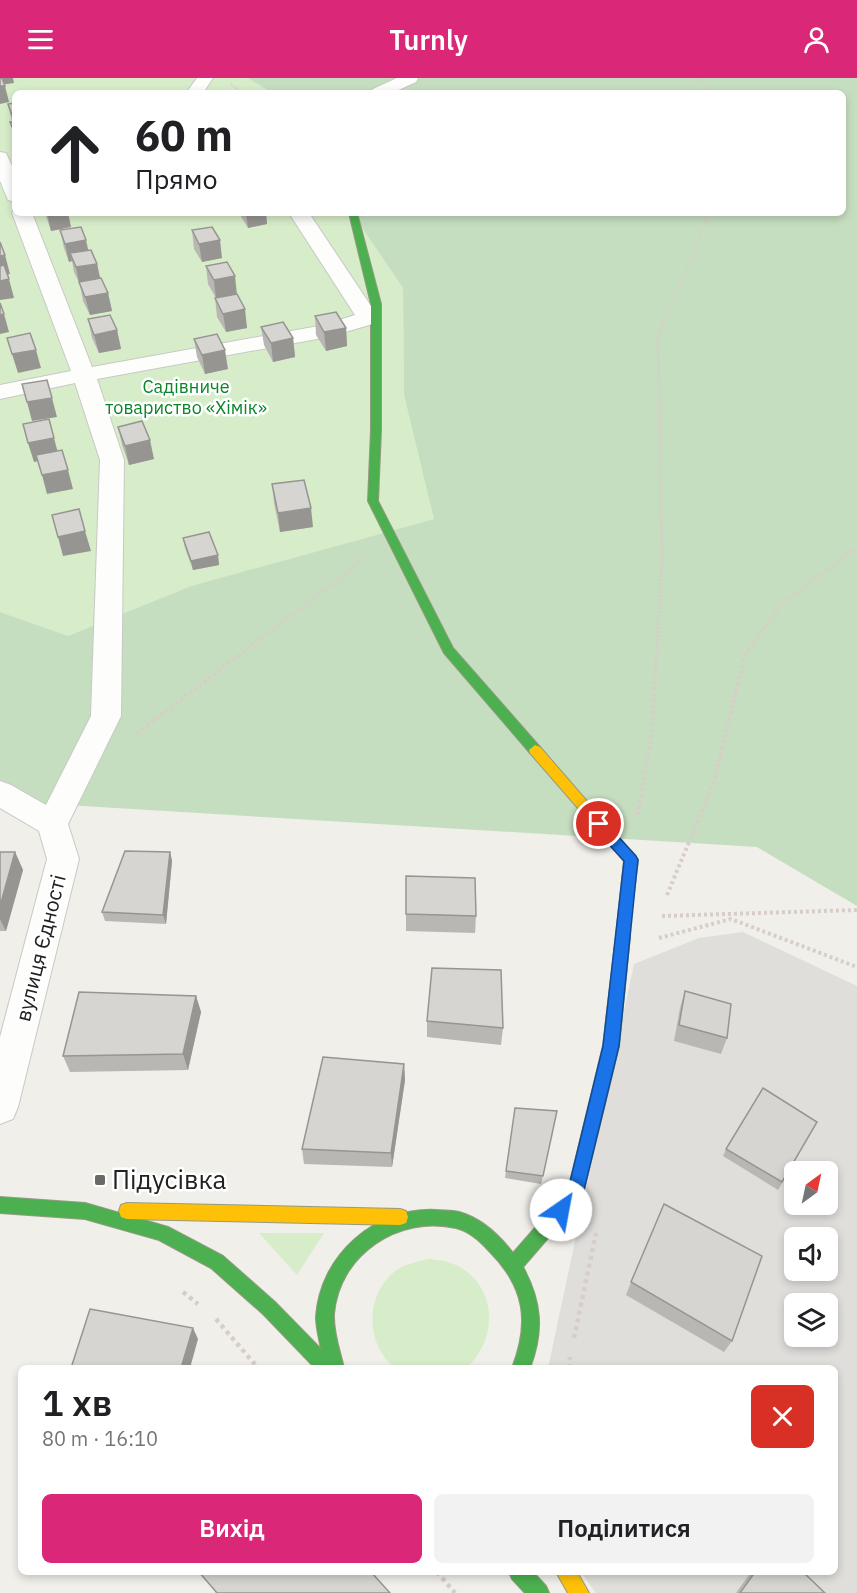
<!DOCTYPE html>
<html lang="uk">
<head>
<meta charset="utf-8">
<style>
  :root { --surface:#fff; --page:#f2f2f2; --text:#202124; --muted:#757577; --accent:#db2777 }
  body { margin:0; font-family:"IBM Plex Sans",sans-serif; background:var(--page); color:var(--text); height:100vh; display:flex; flex-direction:column; font-size:22px; white-space:nowrap }
  * { box-sizing:border-box; margin:0 }
  p { font-size:20px; color:var(--muted) }
  .icon { flex:none; width:33px; height:33px; fill:none; stroke:currentColor; stroke-width:2; stroke-linecap:round; stroke-linejoin:round }
  .map { position:relative; flex:1; overflow:hidden }
  .panel { position:absolute; left:18px; top:1287px; width:820px; height:210px; display:flex; flex-direction:column; background:var(--surface); border-radius:9px; box-shadow:0 3px 9px #0003 }
  .panel>* { flex:none }
  .banner { position:absolute; left:12px; top:12px; width:834px; height:126px; border-radius:9px; box-shadow:0 3px 9px #0003; background:#fff; color:var(--text); overflow:hidden }
  .needle { width:39px; rotate:33deg }
  .tools { position:absolute; left:784px; top:1083px; display:grid; gap:12px }
  .tools a { display:grid; place-items:center; width:54px; height:54px; border-radius:9px; background:var(--surface); box-shadow:0 3px 9px #0003; font-size:30px }
  .pin { position:absolute; display:grid; place-items:center; width:51px; height:51px; color:#fff; margin:-26px; border:3px solid #fff; border-radius:50%; box-shadow:0 2px 6px #0007 }
  .me { position:absolute; width:66px; margin:-33px; rotate:33deg; stroke-linejoin:round; filter:drop-shadow(0 0 4px #0008) }
  .turn { display:flex; align-items:center; gap:21px; height:126px; padding:0 24px; font-size:27px }
  .turn .icon { width:78px; height:78px; stroke-width:2.5 }
  .turn b { display:block; font-size:42px; line-height:51px }
  .round { display:grid; place-items:center; flex:none; width:63px; height:63px; border-radius:9px; background:var(--page) }
  .summary { display:flex; align-items:center; justify-content:space-between; height:102px; padding:0 24px }
  h1 { font-size:36px; font-weight:600; line-height:45px }
  .action { display:flex; gap:12px; margin-top:auto; padding:12px 24px }
  .action a { flex:1; height:69px; border-radius:9px; background:var(--accent); color:#fff; font-size:24px; font-weight:600; line-height:69px; text-align:center }
  .action a+a { background:var(--page); color:var(--text) }
  header { display:flex; justify-content:space-between; align-items:center; height:78px; padding:0 24px; background:var(--accent); color:#fff; font-size:27px; font-weight:600 }
  .map>svg:first-child { display:block }
</style>
</head>
<body>
<header><svg class="icon" aria-label="menu" viewBox="0 0 24 24"><path d="M4 6h16M4 12h16M4 18h16"/></svg>Turnly<svg class="icon" aria-label="person" viewBox="0 0 24 24"><circle cx="12" cy="8" r="4"/><path d="M4 21q1-7 8-7t8 7"/></svg></header>
<div class="map">
<svg width="857" height="1515" viewBox="0 0 857 1515">
  <rect width="100%" height="100%" fill="#f0efea"/>
  <path fill="#dfdedb" fill-rule="evenodd" d="M743 854 857 908V1515H596L581 1494H836V1290H548L634 886 699 860ZM795 1094H828V1126H795ZM795 1160H828V1192H795ZM795 1226H828V1258H795Z"/>
  <g fill="#d7edc9">
    <path d="M0 0H248L272 15H15V135H352L403 210 404 317 435 441 191 508 68 558 0 534Z"/>
    <path d="M259 1155H324L297 1197Z"/>
    <path d="M429 1181C435 1182 442 1182 448 1184 496 1199 502 1259 466 1290H395C366 1267 364 1219 394 1194 404 1186 416 1184 429 1181Z"/>
  </g>
  <path fill="#c6dec0" d="M248 0H857V828L757 769 0 723V534L68 558 191 508 434 441 404 317 403 210 352 135H843V15H272Z"/>
  <g fill="none" stroke-linecap="round" stroke-linejoin="round">
    <g stroke="#c8c8c6" stroke-width="2">
      <g id="street">
        <path d="M197 0H213L203 15H186Z"/>
        <path d="M397 0H418L416 4 392 15H371L373 11Z"/>
        <path d="M0 74 6 75 15 94V124L8 122 0 103Z"/>
        <path d="M15 131V135H32L92 289 324 247 355 237 289 135H309L379 240 376 245 328 259 97 301 124 382 121 638 68 746 79 781 18 1029 13 1041 0 1046V959L47 781 39 753 0 730V703L11 707 46 727 91 638 100 382 75 305 0 321V307L71 293 12 135Z"/>
      </g>
    </g>
    <g stroke="#959b81" stroke-width="2">
      <g id="fast">
        <path d="M349 135H357L381 226V352L378 423 453 570 540 669 541 672 540 675H530L444 575 368 423 371 352V226Z"/>
        <path d="M623 852 628 854 630 858 619 968 583 1116 581 1122 523 1189C542 1224 544 1253 530 1290H512C530 1244 525 1209 489 1173 481 1164 469 1153 456 1150 399 1137 339 1176 334 1236 333 1254 340 1273 344 1290H315L263 1236 211 1190 159 1162 85 1141 0 1135V1119L85 1125 168 1149 223 1178 275 1224 321 1271C319 1260 316 1250 316 1239 320 1177 375 1129 436 1132 444 1133 452 1132 459 1134 481 1140 500 1158 513 1175L568 1112 603 968 616 858 618 854Z"/>
        <path d="M509 1494H533L546 1508 549 1515H525L512 1501Z"/>
      </g>
    </g>
    <g stroke="#959b81" stroke-width="2">
      <g id="slow">
        <path d="M535 667 540 669 638 782 628 862 623 864 618 862 616 858 624 783 530 675 529 672Z"/>
        <path d="M127 1125 400 1131 406 1133 408 1139 406 1145 400 1147 127 1141 121 1139 119 1133 121 1127Z"/>
        <path d="M556 1494H577L589 1515H568Z"/>
      </g>
    </g>
    <g stroke="#d8cdc8" stroke-width="2" stroke-dasharray="1.5 1.5" stroke-linecap="butt">
      <path d="M699 0 710 15"/>
      <path d="M231 6 242 15"/>
      <path d="M662 248 704 150 708 135"/>
    </g>
    <g stroke="#d8cdc8" stroke-width="3" stroke-dasharray="2 2" stroke-linecap="butt">
      <path d="M252 567 348 494 364 476"/>
      <path d="M657 567 662 485 658 258 663 246"/>
      <path d="M752 567 782 526 857 469"/>
    </g>
    <g stroke="#d8cdc8" stroke-width="4" stroke-dasharray="3 3" stroke-linecap="butt">
      <path d="M137 655 254 566"/>
      <path d="M638 737 652 655 657 566"/>
      <path d="M667 817 714 704 745 576 753 566"/>
      <path d="M662 838 857 832"/>
      <path d="M659 860 731 841 857 889"/>
    </g>
    <g stroke="#d8cdc8" stroke-width="4.5" stroke-dasharray="4 4" stroke-linecap="butt">
      <path d="M183 1214 198 1226"/>
      <path d="M216 1241 258 1290"/>
      <path d="M574 1260 596 1155"/>
      <path d="M569 1290 570 1279"/>
      <path d="M437 1494 455 1515"/>
    </g>
    <use href="#street" fill="#fdfdfc" fill-rule="evenodd"/>
    <use href="#fast" fill="#4caf50" fill-rule="evenodd"/>
    <use href="#slow" fill="#ffc107" fill-rule="evenodd"/>
  </g>
  <g fill="#b9b7b4">
    <path d="M15 25V63L10 44H12L8 26Z"/>
    <path d="M45 135H68L71 149 51 153Z"/>
    <path d="M240 135H266L267 146 248 150 240 137Z"/>
    <path d="M60 152 89 172 97 186 100 200 108 215 112 233 90 237 83 223 80 207 74 194 72 183 69 184 64 170Z"/>
    <path d="M192 152 222 180 202 184 194 171Z"/>
    <path d="M206 188 237 217 247 250 226 254 217 239 215 220H216L208 206Z"/>
    <path d="M315 238 346 250 347 268 326 273 316 257Z"/>
    <path d="M88 241 117 252 121 271 99 275 92 260Z"/>
    <path d="M261 249 293 260 295 279 273 284 264 267Z"/>
    <path d="M194 261 228 291 205 296 197 279Z"/>
    <path d="M118 349 154 381 129 387 122 367Z"/>
    <path d="M272 406 313 449 280 454 274 425Z"/>
    <path d="M183 460 218 477 219 487 193 492 185 470Z"/>
    <path d="M0 774H15L23 792 6 853H0Z"/>
    <path d="M170 774 172 783 166 846 105 843 102 834Z"/>
    <path d="M406 836 476 838 475 855 406 853Z"/>
    <path d="M685 913 727 960 721 976 674 963 680 930Z"/>
    <path d="M196 918 201 934 188 992 70 994 63 978Z"/>
    <path d="M427 943 503 950 501 967 427 959Z"/>
    <path d="M404 986 405 1002 392 1089 304 1086 302 1071Z"/>
    <path d="M515 1030 557 1033 541 1106 505 1100Z"/>
    <path d="M817 1044 778 1112 723 1078 726 1071Z"/>
    <path d="M631 1204 732 1263 724 1274 626 1217Z"/>
    <path d="M751 1494H803L825 1515H736Z"/>
  </g>
  <g fill="#969592">
    <path d="M0 0H13L14 5 0 7Z"/>
    <path d="M0 8H5L9 24 0 26Z"/>
    <path d="M15 36V48L12 37Z"/>
    <path d="M47 135H68L71 149 51 153Z"/>
    <path d="M246 135H266L267 146 248 150Z"/>
    <path d="M86 162 90 180 70 175 72 183 69 184 65 166Z"/>
    <path d="M220 162 222 180 202 184 199 166Z"/>
    <path d="M5 177 10 196 0 198V178Z"/>
    <path d="M97 186 101 204H79L76 189Z"/>
    <path d="M235 198 237 217 216 221 214 202Z"/>
    <path d="M9 201 14 220 0 222V203Z"/>
    <path d="M108 215 112 233 90 237 85 219Z"/>
    <path d="M245 231 247 250 226 254 223 236Z"/>
    <path d="M4 236 9 254 0 256V237Z"/>
    <path d="M346 250 347 268 326 273 324 254Z"/>
    <path d="M117 252 121 271 99 275 94 257Z"/>
    <path d="M293 260 295 279 273 284 271 265Z"/>
    <path d="M36 272 41 290 18 295 12 276Z"/>
    <path d="M225 272 228 291 205 296 202 277Z"/>
    <path d="M52 320 57 339 32 343 27 324Z"/>
    <path d="M54 360 59 379 34 384 28 365Z"/>
    <path d="M150 362 154 381 129 387 125 368Z"/>
    <path d="M68 392 73 411 47 416 42 397Z"/>
    <path d="M311 430 313 449 280 454 278 435Z"/>
    <path d="M85 453 91 473 63 478 58 459Z"/>
    <path d="M218 477 219 487 193 492 191 483Z"/>
    <path d="M15 774 23 792 6 853 0 841V828Z"/>
    <path d="M170 774 172 783 166 846 163 837Z"/>
    <path d="M196 918 201 934 188 992 183 976Z"/>
    <path d="M404 986 405 1002 392 1089 391 1075Z"/>
    <path d="M193 1250 198 1261 190 1290H181Z"/>
  </g>
  <g fill="#d7d5d1" stroke="#969592" stroke-width="1.5">
    <path d="M0 0H2L5 8H0Z"/>
    <path d="M162 13 163 15H148Z"/>
    <path d="M15 25V36L12 37 8 26Z"/>
    <path d="M10 44H15V55Z"/>
    <path d="M81 149 86 162 65 166 60 152Z"/>
    <path d="M212 149 220 162 199 166 192 152Z"/>
    <path d="M0 164 5 177 0 178Z"/>
    <path d="M91 172 97 186 76 189 70 175Z"/>
    <path d="M227 184 235 198 214 202 206 188Z"/>
    <path d="M4 187 9 201 0 203V188Z"/>
    <path d="M101 200 108 215 85 219 79 204Z"/>
    <path d="M237 216 245 231 223 236 215 220Z"/>
    <path d="M0 225 4 236 0 237Z"/>
    <path d="M336 234 346 250 324 254 315 238Z"/>
    <path d="M110 237 117 252 94 257 88 241Z"/>
    <path d="M283 244 293 260 271 265 261 249Z"/>
    <path d="M30 255 36 272 12 276 7 260Z"/>
    <path d="M217 256 225 272 202 277 194 261Z"/>
    <path d="M47 302 52 320 27 324 22 306Z"/>
    <path d="M49 341 54 360 28 365 23 346Z"/>
    <path d="M142 343 150 362 125 368 118 349Z"/>
    <path d="M62 372 68 392 42 397 36 377Z"/>
    <path d="M304 402 311 430 278 435 272 406Z"/>
    <path d="M79 431 85 453 58 459 52 437Z"/>
    <path d="M209 454 218 477 191 483 183 460Z"/>
    <path d="M125 773 170 774 163 837 102 834Z"/>
    <path d="M0 774H15L0 828Z"/>
    <path d="M406 798 475 800 476 838 406 836Z"/>
    <path d="M432 890 501 892 503 950 427 943Z"/>
    <path d="M685 913 731 926 727 960 679 947Z"/>
    <path d="M79 914 196 918 183 976 63 978Z"/>
    <path d="M323 979 404 986 391 1075 302 1071Z"/>
    <path d="M763 1010 817 1044 782 1104 726 1071Z"/>
    <path d="M515 1030 557 1033 543 1098 506 1093Z"/>
    <path d="M664 1126 762 1178 732 1263 631 1204Z"/>
    <path d="M90 1231 193 1250 181 1290H71Z"/>
    <path d="M199 1494H371L390 1515H217Z"/>
    <path d="M755 1494H803L825 1515H740Z"/>
  </g>
  <path fill="#1a73e8" stroke="#114b97" stroke-width="1.5" d="M599 741 604 743 636 778 638 782 636 800 619 968 583 1116 567 1138 561 1141 555 1138 552 1132 568 1112 603 968 624 783 594 750 592 746 594 743Z"/>
  <rect fill="#696967" stroke="#fff" stroke-width="2" x="94" y="1096" width="12" height="12" rx="3"/>
  <g text-anchor="middle" stroke-width="5" stroke-linejoin="round" paint-order="stroke">
    <g font-size="18" fill="#0a852a" stroke="#fff">
      <text x="186" y="315">Садівниче<tspan x="186" dy="21">товариство «Хімік»</tspan></text>
    </g>
    <g font-size="21" fill="#212121" stroke="#fff">
      <text transform="translate(41 870) rotate(-76)" y="7">вулиця Єдності</text>
    </g>
    <g font-size="26" fill="#212121" stroke="#fff" text-anchor="start">
      <text x="112" y="1111">Підусівка</text>
    </g>
  </g>
</svg>
<div class="tools">
<a><svg class="needle" viewBox="-14 -14 28 28"><path d="M0-13l5 13h-10z" fill="#e53935"/><path d="M0 13l5-13h-10z" fill="#757577"/></svg></a>
<a><svg class="icon" aria-label="sound" viewBox="0 0 24 24"><path d="M4 9h4l5-4v14l-5-4H4zM17 9q2 3 0 6"/></svg></a>
<a><svg class="icon" aria-label="layers" viewBox="0 0 24 24"><path d="M12 4l9 5-9 5-9-5zM3 14l9 5 9-5"/></svg></a>
</div>
<div class="pin" style="left:599px;top:746px;background:#d93025"><svg class="icon" aria-label="arrive" viewBox="0 0 24 24"><path d="M6 21V4h12l-3 4 3 4H6"/></svg></div>
<svg class="me" style="left:561px;top:1132px" viewBox="-20 -20 40 40"><circle r="19" fill="#fff"/><path d="M0-13L10 11 0 6-10 11z" fill="#1a73e8"/></svg>
<div class="banner">
<div class="turn"><svg class="icon" aria-label="ahead" viewBox="0 0 24 24"><path d="M12 20V5M6 11l6-6 6 6"/></svg><div><b>60 m</b>Прямо</div></div>
</div>
<section class="panel">
<div class="summary"><div><h1>1 хв</h1><p>80 m · 16:10</p></div><a class="round" style="background:#d93025;color:#fff"><svg class="icon" aria-label="close" viewBox="0 0 24 24"><path d="M6 6l12 12M18 6L6 18"/></svg></a></div>
<div class="action"><a>Вихід</a><a>Поділитися</a></div>
</section>
</div>
</body>
</html>
